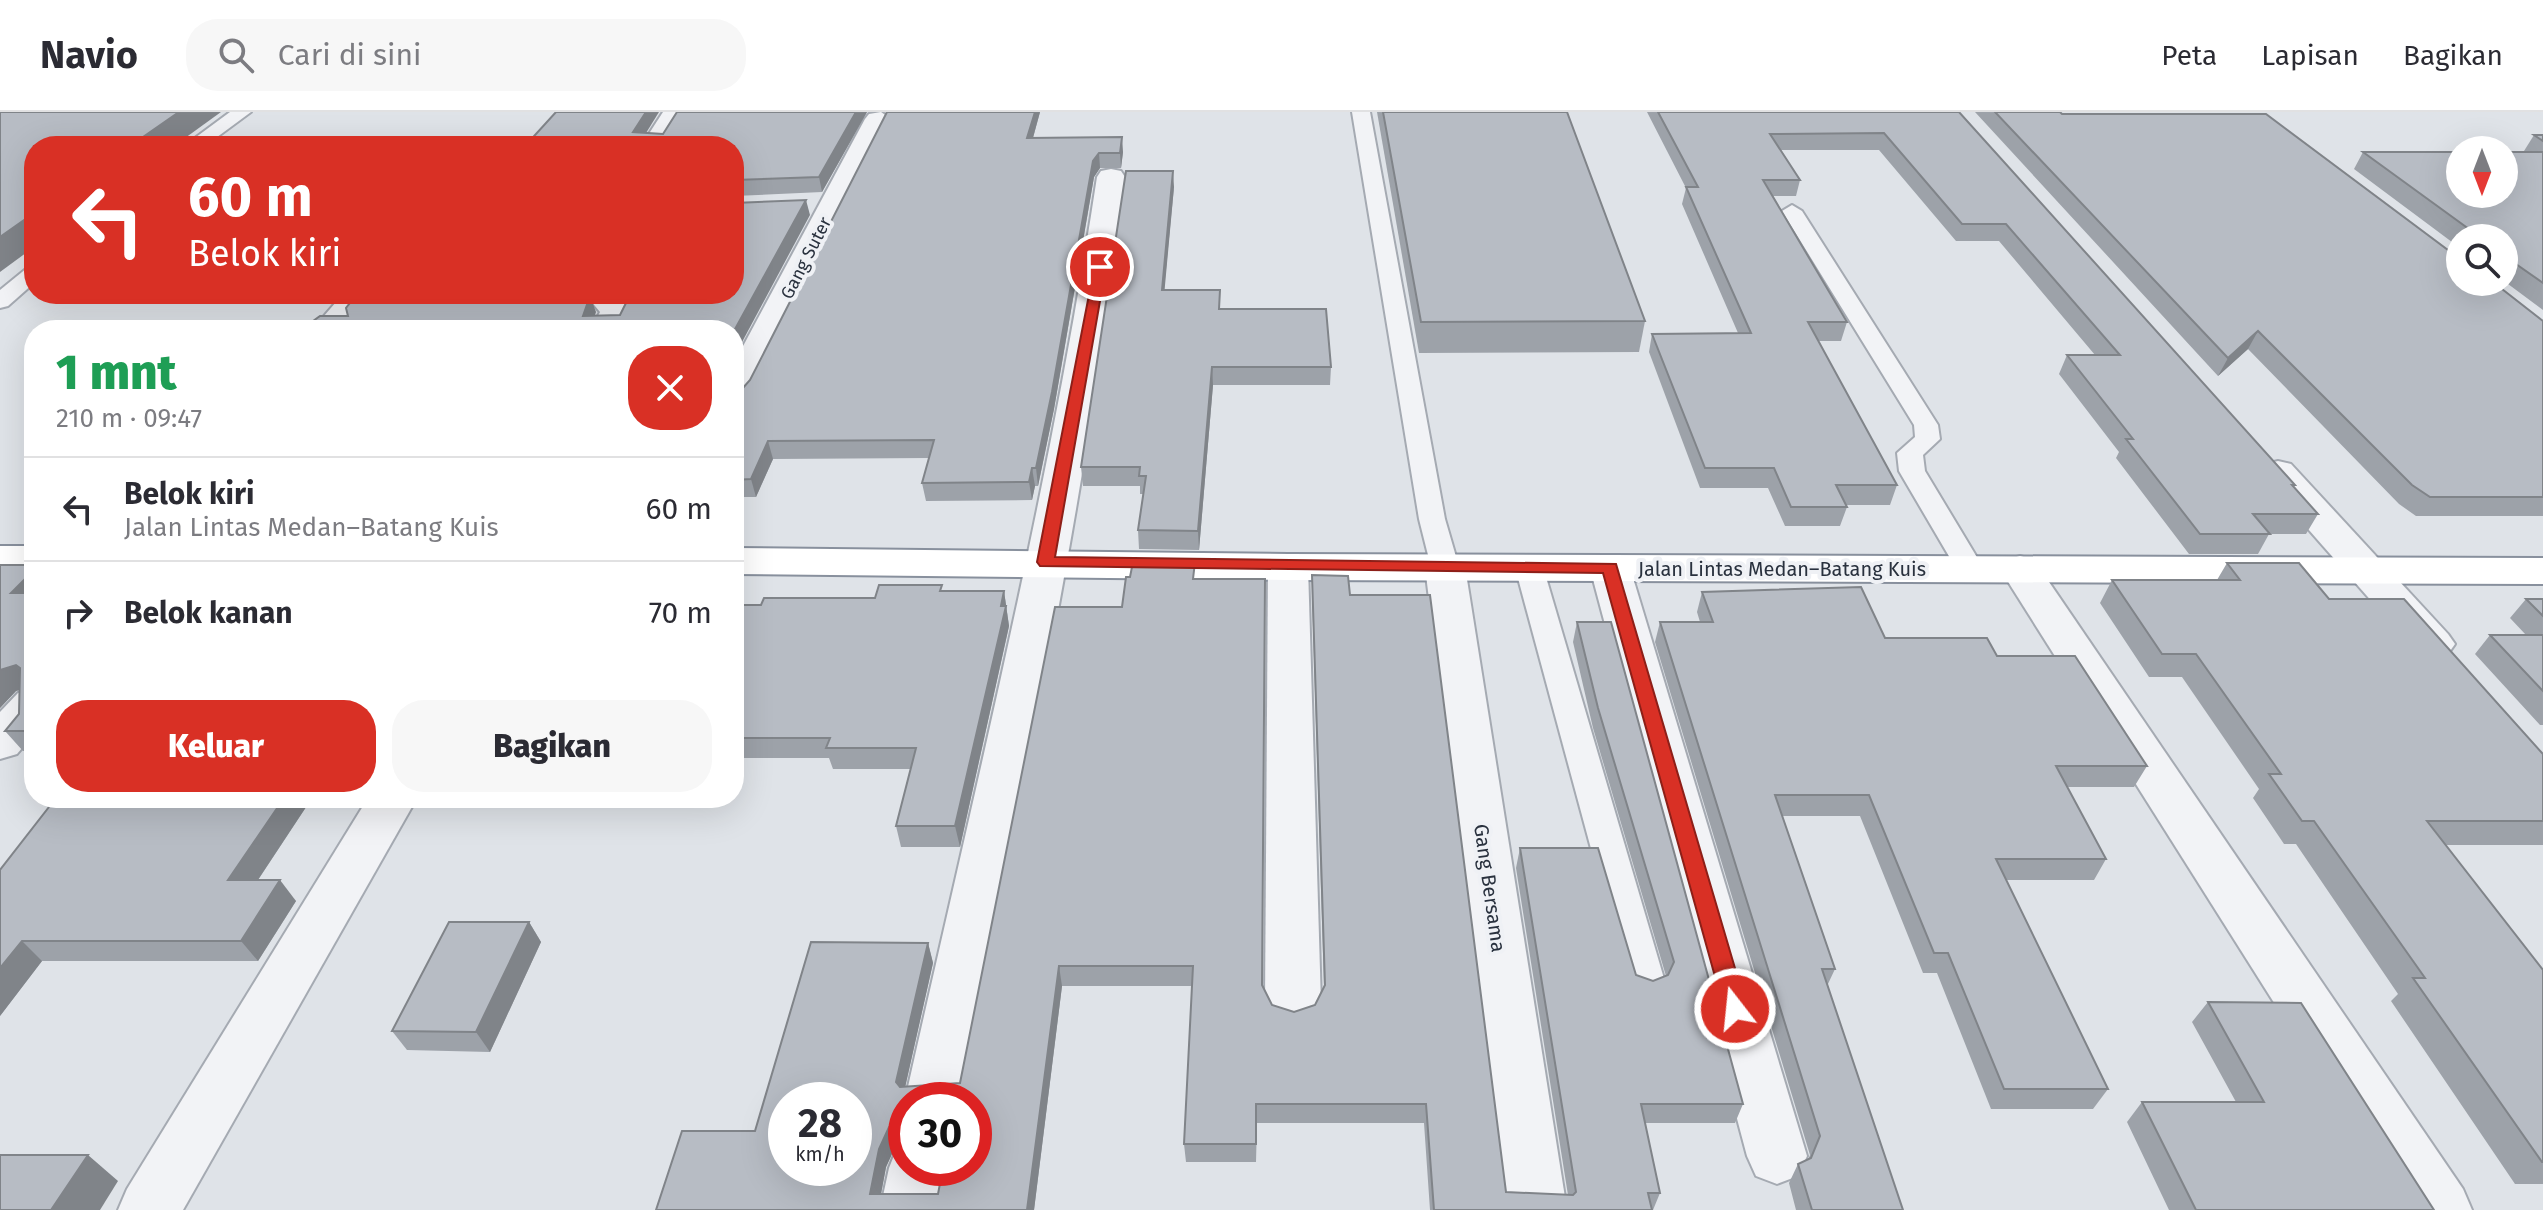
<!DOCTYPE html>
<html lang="id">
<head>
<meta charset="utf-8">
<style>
  :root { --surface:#fff; --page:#f7f7f7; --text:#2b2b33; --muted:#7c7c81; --line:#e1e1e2; --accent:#d93025 }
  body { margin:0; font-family:"Fira Sans",sans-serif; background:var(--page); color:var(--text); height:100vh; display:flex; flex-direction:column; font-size:30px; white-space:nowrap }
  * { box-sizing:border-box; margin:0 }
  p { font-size:26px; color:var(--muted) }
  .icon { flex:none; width:44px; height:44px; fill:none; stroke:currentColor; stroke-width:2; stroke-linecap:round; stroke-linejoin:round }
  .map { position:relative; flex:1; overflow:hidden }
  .details { position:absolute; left:24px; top:208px; width:720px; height:488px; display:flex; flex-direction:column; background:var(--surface); border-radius:32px; box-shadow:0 8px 32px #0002 }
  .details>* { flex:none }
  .banner { position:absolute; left:24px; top:24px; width:720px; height:168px; border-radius:32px; box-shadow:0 8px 32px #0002; background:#d93025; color:#fff; overflow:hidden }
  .needle { width:52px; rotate:180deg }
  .controls { position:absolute; left:2446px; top:24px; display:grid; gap:16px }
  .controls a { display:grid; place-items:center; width:72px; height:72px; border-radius:50%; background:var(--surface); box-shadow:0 8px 32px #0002; font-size:40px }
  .speed { position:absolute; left:768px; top:970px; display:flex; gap:16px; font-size:40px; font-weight:700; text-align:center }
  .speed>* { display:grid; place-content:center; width:104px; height:104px; border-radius:50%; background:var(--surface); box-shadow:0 8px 32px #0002; line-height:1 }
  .speed small { font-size:20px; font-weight:400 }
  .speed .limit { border:12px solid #d22; background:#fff; color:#111 }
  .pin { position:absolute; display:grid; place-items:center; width:68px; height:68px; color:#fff; margin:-34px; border:4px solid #fff; border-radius:50%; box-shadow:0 2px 8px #0007 }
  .me { position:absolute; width:88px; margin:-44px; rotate:344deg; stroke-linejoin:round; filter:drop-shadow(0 0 6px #0008) }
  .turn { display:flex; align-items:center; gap:28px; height:168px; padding:0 32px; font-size:36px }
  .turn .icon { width:104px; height:104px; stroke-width:2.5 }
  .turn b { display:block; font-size:56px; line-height:68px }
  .round { display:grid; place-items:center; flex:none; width:84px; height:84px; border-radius:32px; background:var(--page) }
  .head { display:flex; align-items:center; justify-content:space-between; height:136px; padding:0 32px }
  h1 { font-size:48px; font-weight:800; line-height:60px; color:#1e9e55 }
  .button { display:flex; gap:16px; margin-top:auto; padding:16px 32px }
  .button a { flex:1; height:92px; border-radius:32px; background:var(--accent); color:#fff; font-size:32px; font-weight:800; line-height:92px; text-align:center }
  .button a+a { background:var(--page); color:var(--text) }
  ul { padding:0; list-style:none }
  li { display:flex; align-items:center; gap:24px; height:104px; padding:0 32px; border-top:2px solid var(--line) }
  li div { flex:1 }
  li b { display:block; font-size:30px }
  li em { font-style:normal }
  header { display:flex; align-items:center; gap:48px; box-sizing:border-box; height:112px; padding:0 40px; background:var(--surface); border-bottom:2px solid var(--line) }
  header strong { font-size:38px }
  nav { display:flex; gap:44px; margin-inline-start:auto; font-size:28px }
  .search { width:560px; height:72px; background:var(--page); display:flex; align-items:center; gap:20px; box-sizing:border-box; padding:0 28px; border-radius:32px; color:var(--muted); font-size:30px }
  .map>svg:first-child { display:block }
</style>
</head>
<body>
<header>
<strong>Navio</strong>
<div class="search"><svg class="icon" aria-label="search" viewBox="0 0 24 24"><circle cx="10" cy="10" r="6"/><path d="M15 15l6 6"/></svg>Cari di sini</div>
<nav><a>Peta</a><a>Lapisan</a><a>Bagikan</a></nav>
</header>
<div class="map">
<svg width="2543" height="1098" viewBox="0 0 2543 1098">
  <rect width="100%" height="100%" fill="#dfe3e8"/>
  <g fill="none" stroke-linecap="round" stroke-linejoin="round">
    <g stroke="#a5aab2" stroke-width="4">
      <g id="lane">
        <path d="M230 0H251L205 34H184Z"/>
        <path d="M1352 0H1370L1445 407 1459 455 1455 461H1435L1431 455 1419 407Z"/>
        <path d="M1792 93 1802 99 1938 313 1940 327 1923 343 1925 359 1984 457 1980 463H1960L1899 359 1897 341 1915 325 1914 313 1782 99Z"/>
        <path d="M34 154V171L8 194 0 196V178L27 156Z"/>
        <path d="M1529 446 1539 449 1543 455 1665 870 1659 881 1646 886 1633 881 1627 870 1515 455 1519 449Z"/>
      </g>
    </g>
    <g stroke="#a5aab2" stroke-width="4">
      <g id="street">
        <path d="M663 0H689L667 34H641Z"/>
        <path d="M881 0 891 7 752 284 746 291 734 295V251L865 7 869 2Z"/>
        <path d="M1111 57 1121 59 1125 65C1088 376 1023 681 963 988H906V991L905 988C974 681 1050 376 1097 65L1101 59Z"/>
        <path d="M343 182H376L350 212 354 218H321L317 212Z"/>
        <path d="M585 182 625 184 632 200 623 218H591L600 200Z"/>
        <path d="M2278 349 2291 352 2448 522 2455 532 2448 542 2433 547 2418 542 2265 368 2259 360 2265 352Z"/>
        <path d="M1288 442 1302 446 1308 455 1321 892 1313 909 1293 916 1273 909 1265 892 1268 455 1274 446Z"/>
        <path d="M1445 442 1459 446 1465 455 1567 1098H1505L1425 455 1431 446Z"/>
        <path d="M1610 443 1624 447 1630 456 1807 1044 1798 1064 1777 1072 1756 1064 1747 1044 1590 456 1596 447Z"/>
        <path d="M2020 444 2034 448 2463 1077 2472 1098H2405L2000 457 2006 448Z"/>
        <path d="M34 576V622L17 642 0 647V600L18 581Z"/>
        <path d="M368 686H417L183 1098H118L127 1077Z"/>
        <path d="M906 1032V1056H949L942 1098H880L889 1056 897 1036Z"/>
      </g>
    </g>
    <g stroke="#88909d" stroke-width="4">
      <g id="highway">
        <rect x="0" y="434" width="34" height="26"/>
        <path d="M734 436 1288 442 2543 446V472L1288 468 734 462Z"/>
      </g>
    </g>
    <use href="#lane" fill="#f2f3f6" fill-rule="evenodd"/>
    <use href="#street" fill="#f2f3f6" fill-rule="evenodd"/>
    <use href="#highway" fill="#fff" fill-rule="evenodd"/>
  </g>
  <g fill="#9da2a9" fill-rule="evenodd">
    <path d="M867 0 822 80 734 84V34H525L646 21 663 22Z"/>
    <path d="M886 0H1040L1033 26 1123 40 1121 56H1100L1094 65 1054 297 1038 374H1035L1032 388 926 389 922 371 929 346 773 347 756 385H734V279L742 277 750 268 887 1Z"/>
    <path d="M1377 0H1567L1645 209 1639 240 1419 241Z"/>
    <path d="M1647 0H1959L2295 373 2294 375 2318 402 2306 422H2269L2258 442H2189L2116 346 2119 340 2059 262 2067 243H2095L1999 129H1956L1879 38H1781L1800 68 1796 84H1773L1847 210 1841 229H1818L1897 373 1890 393H1846L1847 395 1840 414H1785L1768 376H1700L1649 240 1652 222 1738 221 1682 92 1686 76Z"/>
    <path d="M1975 0H2060L2062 2 2543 209V404H2416L2399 392 2248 237 2218 264Z"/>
    <path d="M2534 23H2543V198L2504 169V126H2460V136L2354 57 2363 40H2526L2524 39Z"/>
    <path d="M1174 75 1164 178 1220 197 1331 255 1330 273H1213L1199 438 1139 437 1138 418 1143 382H1140V374H1083L1081 355Z"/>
    <path d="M2227 451 2329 487 2543 642V733H2445L2543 858V1072H2515L2391 889 2398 882 2296 732H2284L2253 686 2259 677 2182 565H2149L2100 491 2112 468H2217Z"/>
    <path d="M0 453H34V639H23L5 619 19 602 20 578 16 579 0 596Z"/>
    <path d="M1312 463 1350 483 1506 1080 1568 1083 1516 756 1520 736 1636 863 1653 869 1666 864 1593 616 1573 530 1577 510 1743 992 1735 1011H1645L1660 1081 1653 1098H1430L1424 1011H1257L1256 1050H1186L1184 1032 1192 874H1062L1034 1098H656L755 1019 928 831 933 851 905 975 960 971 1122 495 1196 467 1262 873 1272 893 1294 900 1315 893 1324 875 1312 483ZM906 988 974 1056 938 1082H881L886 1055 896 1033 902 1032 906 1045Z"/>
    <path d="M943 479H1004L1009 514 960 735H901L896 714 911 657H833L829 646H734V493H761L875 486Z"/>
    <path d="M1702 480 1885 526 1997 544 2147 654 2134 675H2067L2106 747 2094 768H2006L2108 977 2093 997H1991L1937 861H1923L1860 704H1782L1835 857 1827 874 1903 1098H1796L1789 1071 1798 1052 1808 1048 1810 1043 1655 530 1660 510H1700L1697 500Z"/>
    <path d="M2526 487H2543V613H2540L2475 542 2490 523H2526L2510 506Z"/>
    <path d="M56 686H312L258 768 296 789 258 849H42L0 904Z"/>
    <path d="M529 810 541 830 490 940 407 938 392 919Z"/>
    <path d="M2208 890 2434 1098H2169L2127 1010 2142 990H2236L2192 910Z"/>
  </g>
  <g fill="#808489">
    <path d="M179 0H221L174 34H130Z"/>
    <path d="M646 0H659L638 34 633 20Z"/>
    <path d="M856 0H867L822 80 819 65Z"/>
    <path d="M1035 0H1040L1029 40 1027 26Z"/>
    <path d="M1122 25 1123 40 1121 56 1120 41Z"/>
    <path d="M1099 41 1100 56 1094 65 1054 297 1038 374 1036 356 1093 49Z"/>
    <path d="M1173 59 1174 75 1163 195 1162 178Z"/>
    <path d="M806 88 810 103 734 245V219Z"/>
    <path d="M34 101V135L0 160V125Z"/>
    <path d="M590 184 596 200 590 218 583 204Z"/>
    <path d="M2258 219 2248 237 2218 264 2228 246Z"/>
    <path d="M1212 255 1213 273 1199 438 1198 419Z"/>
    <path d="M768 329 773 347 756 385 751 367Z"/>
    <path d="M1032 356 1035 374 1032 388 1029 370Z"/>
    <path d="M34 458V494L11 481Z"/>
    <path d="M1004 479 1009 514 960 735 955 714Z"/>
    <path d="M16 553 33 573 16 579 0 596V558Z"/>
    <path d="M284 686H312L244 789 228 768Z"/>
    <path d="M280 768 296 789 258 849 241 829Z"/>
    <path d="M529 810 541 830 490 940 476 920Z"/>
    <path d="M22 829 42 849 0 904V856Z"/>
    <path d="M928 831 933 851 902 989 896 970Z"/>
    <path d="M1059 854 1062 874 1034 1098H1027Z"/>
    <path d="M902 1012 906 1031 896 1033 886 1055 878 1098 870 1082 879 1037 889 1015Z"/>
    <path d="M88 1043 118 1069 100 1098H51Z"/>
  </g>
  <g fill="#b7bcc4" stroke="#808489" stroke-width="2" fill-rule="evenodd">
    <path d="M0 0H179L130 34H34V101L0 125Z"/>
    <path d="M556 0H646L633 20 663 22 677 0H856L819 65 734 68V34H525Z"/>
    <path d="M887 0H1035L1027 26 1122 25 1120 41H1099L1093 49 1052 280 1036 356H1032L1029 370 922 371 934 328 768 329 751 367 734 368V279L742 277 750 268Z"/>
    <path d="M1383 0H1567L1645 209 1421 210Z"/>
    <path d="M1658 0H1959L2295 373H2292L2318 402H2253L2270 422H2200L2126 327H2133L2067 243H2120L2006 112H1962L1884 21 1770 22 1800 68H1763L1847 210H1808L1897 373H1836L1847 395H1791L1774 356H1705L1652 222 1751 221 1686 75H1698Z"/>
    <path d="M1995 0H2060L2062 2H2266L2460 147V170H2493L2543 209V385H2430L2412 373 2258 219 2228 246Z"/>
    <path d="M2534 23H2543V29Z"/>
    <path d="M2363 40H2460V82H2504V40H2543V171L2513 150H2504V126H2473V120Z"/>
    <path d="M1126 59H1173L1162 178H1220L1219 197H1326L1331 255H1212L1198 419 1138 418 1146 364H1139L1140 355H1081Z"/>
    <path d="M806 88 734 219 303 218 309 212 320 204H348L346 196 357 182H589L590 184 583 204 620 203 629 185 628 182H734V91Z"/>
    <path d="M1133 450H1195L1193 467H1265L1262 873 1272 893 1294 900 1315 893 1325 873 1312 463 1348 464 1350 483H1430L1506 1080 1573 1083 1576 1080 1520 736H1598L1636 863 1653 869 1668 863 1674 850 1598 596 1577 510H1611L1743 992H1641L1660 1081H1648L1652 1098H1434L1426 992H1256V1032H1184L1193 854H1059L1027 1098H656L682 1019H755L811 830 928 831 896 970 900 975 960 971 1055 495H1122L1126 465H1130ZM786 988H854V1056H786ZM906 988H974V1056H943L938 1082H870L879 1037 889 1015 902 1012V1035H906Z"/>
    <path d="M2227 451H2299L2329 487H2404L2543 642V709H2427L2543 858V1050H2542L2413 866H2425L2314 709H2302L2269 662H2281L2196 542H2162L2112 468H2240Z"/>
    <path d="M0 453H34V458L11 481H34V619H5L19 602 20 556 16 553 0 558Z"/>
    <path d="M879 473H942L940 479H1004L1001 494H1006L955 714H896L916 636H826L830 626H734V493H761L764 486H875Z"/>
    <path d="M1861 475 1885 526H1987L1997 544H2075L2147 654H2056L2106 747H1996L2108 977H2004L1948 841H1934L1869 683H1775L1835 857H1822L1903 1098H1812L1798 1052 1811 1046 1820 1024 1660 510H1713L1702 480Z"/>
    <path d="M2526 487H2543V504Z"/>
    <path d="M2490 523H2543V579Z"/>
    <path d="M56 686H284L228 768H280L241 829H22L0 856V758Z"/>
    <path d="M449 810H529L476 920 392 919Z"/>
    <path d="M2208 890 2301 891 2434 1098H2196L2142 990H2264Z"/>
    <path d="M0 1043H88L51 1098H0Z"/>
  </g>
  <path fill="#d93025" stroke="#8d1f18" stroke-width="2" d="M1095 152 1106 155 1055 445 1616 452 1747 897 1743 904 1735 907 1727 904 1724 897 1603 461 1040 454 1037 450Z"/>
  <g text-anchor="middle" stroke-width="8" stroke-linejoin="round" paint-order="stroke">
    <g font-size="18" fill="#29313e" stroke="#eff1f5">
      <text transform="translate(806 146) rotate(-63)" y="6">Gang Suter</text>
    </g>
    <g font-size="20" fill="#29313e" stroke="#eff1f5">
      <text x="1782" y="464">Jalan Lintas Medan–Batang Kuis</text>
      <text transform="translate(1490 776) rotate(82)" y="7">Gang Bersama</text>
    </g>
  </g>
</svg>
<div class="controls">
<a><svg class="needle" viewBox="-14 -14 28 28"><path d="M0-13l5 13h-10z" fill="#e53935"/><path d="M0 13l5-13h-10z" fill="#7c7c81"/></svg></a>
<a><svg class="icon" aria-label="search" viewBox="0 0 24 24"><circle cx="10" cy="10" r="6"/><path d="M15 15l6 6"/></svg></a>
</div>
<div class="speed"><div>28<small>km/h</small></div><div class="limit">30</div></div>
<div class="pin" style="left:1100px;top:155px;background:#d93025"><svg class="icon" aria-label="arrive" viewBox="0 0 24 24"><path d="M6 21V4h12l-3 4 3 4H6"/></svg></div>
<svg class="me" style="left:1735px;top:897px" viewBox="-20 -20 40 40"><circle r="17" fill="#d93025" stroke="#fff" stroke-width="3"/><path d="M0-11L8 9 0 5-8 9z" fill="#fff"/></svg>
<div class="banner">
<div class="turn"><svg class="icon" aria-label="left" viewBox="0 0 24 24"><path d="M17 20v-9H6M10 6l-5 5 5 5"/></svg><div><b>60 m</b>Belok kiri</div></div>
</div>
<section class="details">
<div class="head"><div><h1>1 mnt</h1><p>210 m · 09:47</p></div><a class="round" style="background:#d93025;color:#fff"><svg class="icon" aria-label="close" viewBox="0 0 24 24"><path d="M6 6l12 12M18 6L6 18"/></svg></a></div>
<ul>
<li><svg class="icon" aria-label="left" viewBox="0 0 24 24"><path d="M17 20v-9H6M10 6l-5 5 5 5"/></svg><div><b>Belok kiri</b><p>Jalan Lintas Medan–Batang Kuis</p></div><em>60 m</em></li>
<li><svg class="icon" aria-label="right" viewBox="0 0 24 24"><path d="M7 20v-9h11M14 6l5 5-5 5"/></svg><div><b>Belok kanan</b></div><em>70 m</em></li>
</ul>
<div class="button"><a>Keluar</a><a>Bagikan</a></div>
</section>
</div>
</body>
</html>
